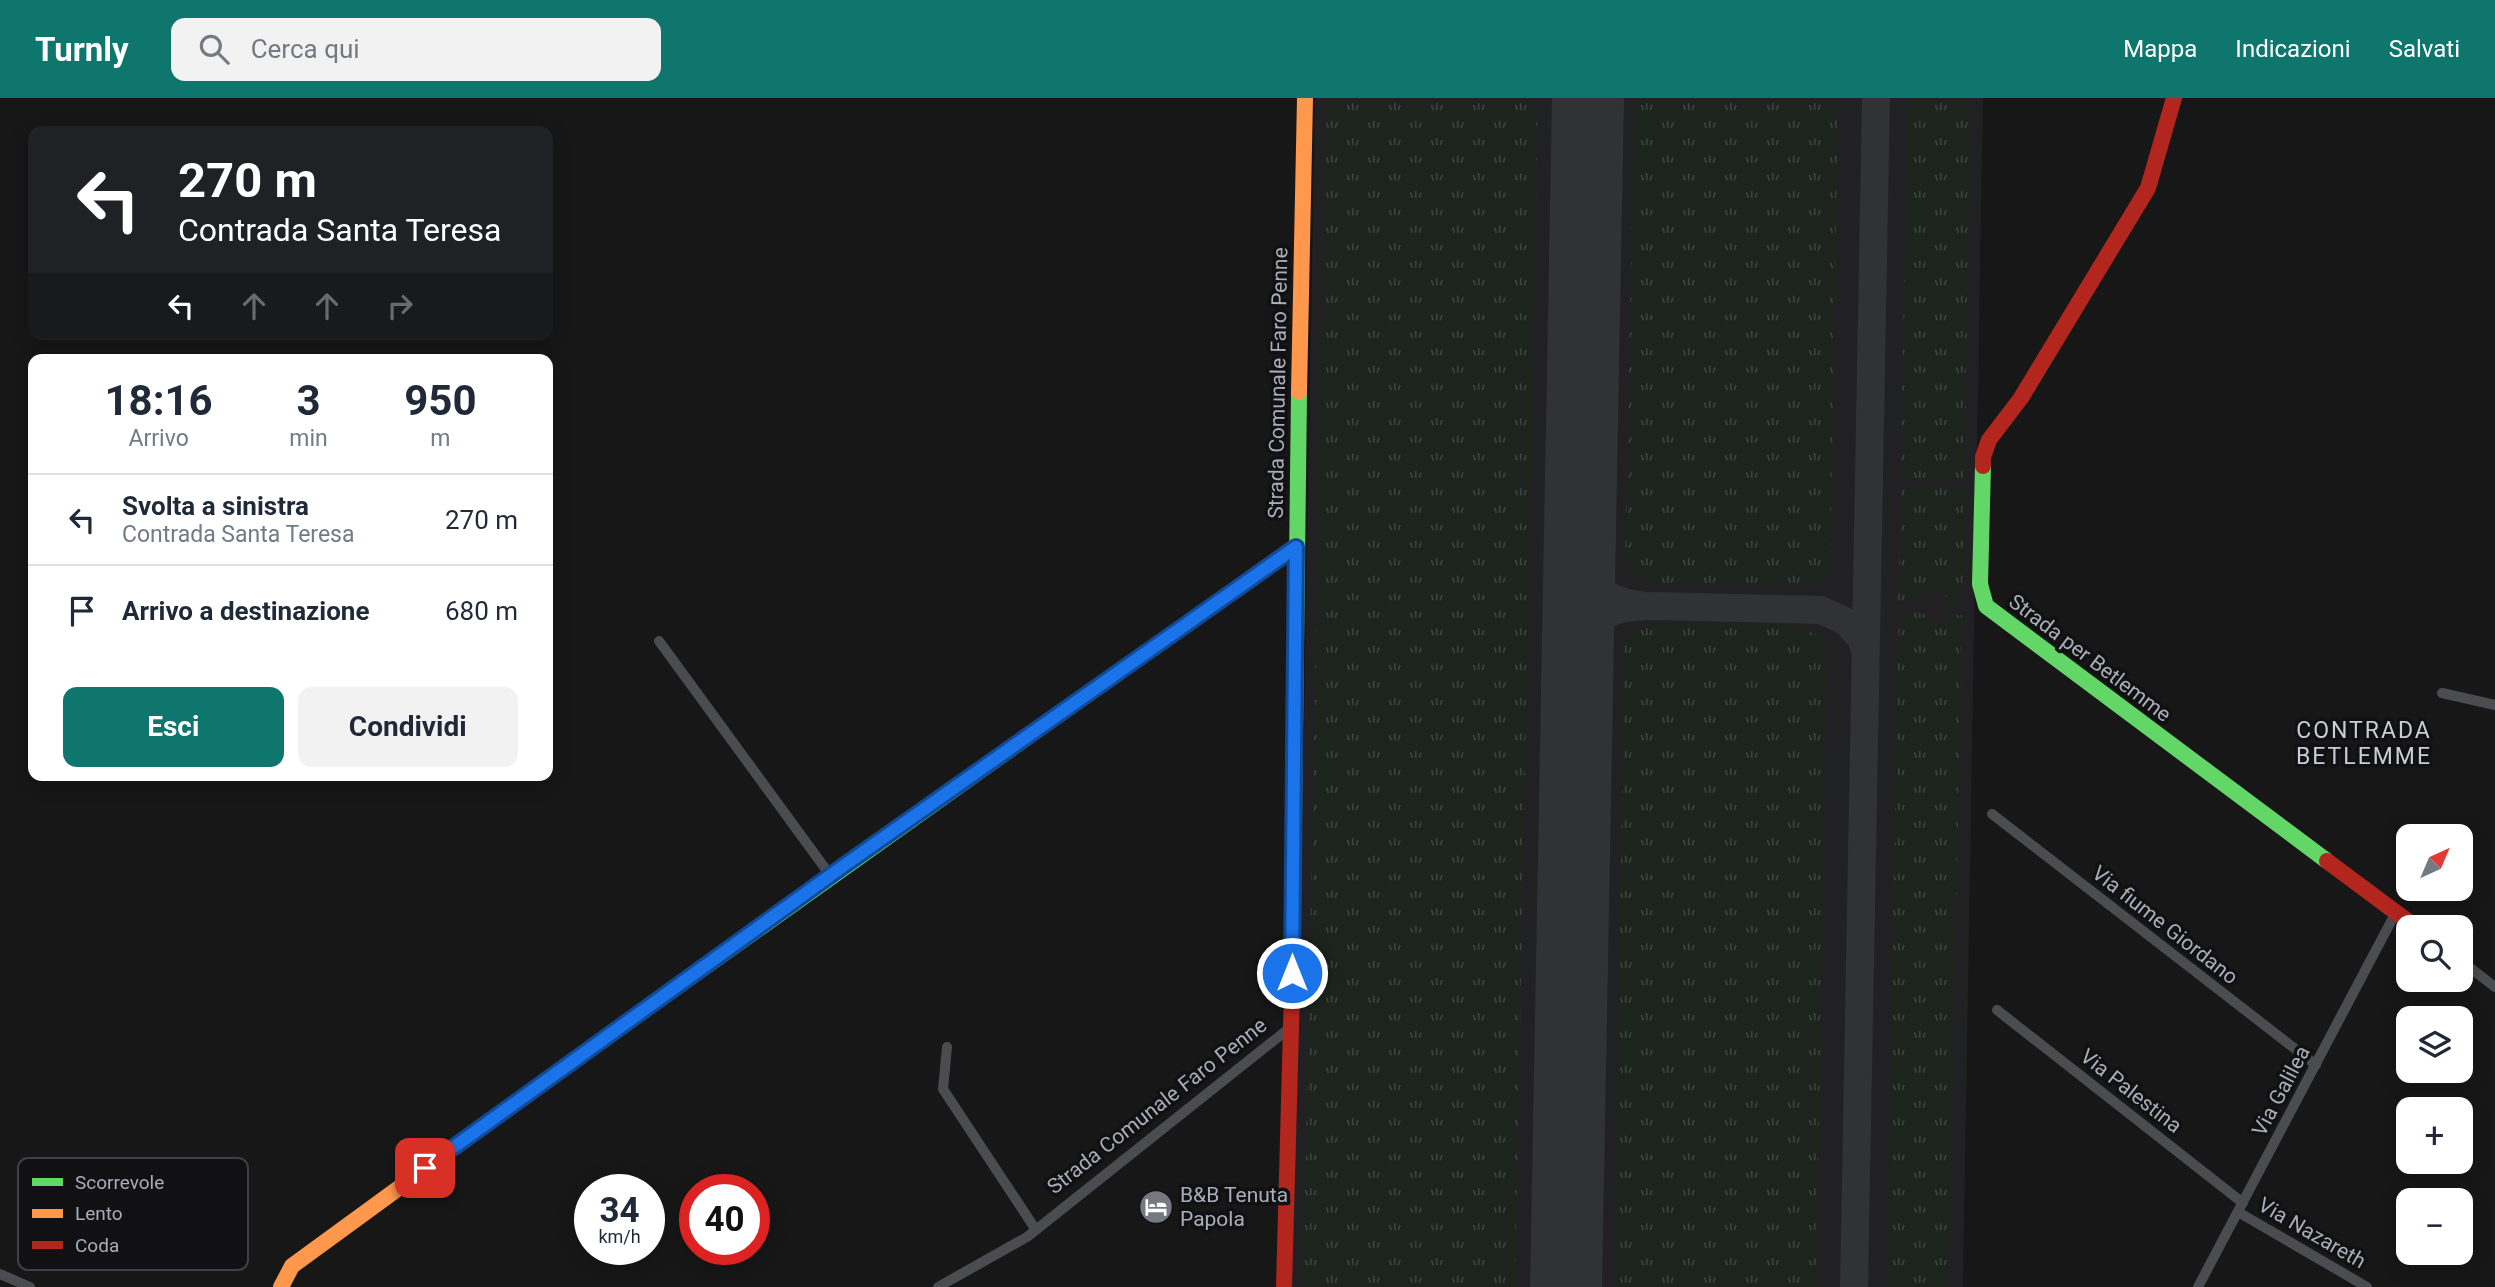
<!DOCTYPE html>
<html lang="it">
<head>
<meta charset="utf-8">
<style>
  :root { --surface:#fff; --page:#f2f2f3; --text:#1f2937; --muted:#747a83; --line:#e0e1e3; --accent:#0f766e }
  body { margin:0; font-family:Roboto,sans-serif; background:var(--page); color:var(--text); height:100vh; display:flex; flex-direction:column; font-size:26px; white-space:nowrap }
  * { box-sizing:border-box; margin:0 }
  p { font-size:23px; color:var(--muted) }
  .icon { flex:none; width:38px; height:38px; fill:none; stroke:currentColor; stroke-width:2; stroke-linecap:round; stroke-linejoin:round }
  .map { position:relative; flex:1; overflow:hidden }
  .drawer { position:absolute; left:28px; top:256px; width:525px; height:427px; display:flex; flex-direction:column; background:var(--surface); border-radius:14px; box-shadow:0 4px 18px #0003 }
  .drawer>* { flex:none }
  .hud { position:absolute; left:28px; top:28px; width:525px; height:214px; border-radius:14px; box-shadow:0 4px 18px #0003; background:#202124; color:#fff; overflow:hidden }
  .needle { width:46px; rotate:44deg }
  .buttons { position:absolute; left:2396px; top:726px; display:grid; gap:14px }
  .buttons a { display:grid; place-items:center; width:77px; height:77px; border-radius:14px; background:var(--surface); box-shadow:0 4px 18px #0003; font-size:35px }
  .speed { position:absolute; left:574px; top:1076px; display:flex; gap:14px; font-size:35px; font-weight:700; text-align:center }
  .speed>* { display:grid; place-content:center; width:91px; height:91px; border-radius:50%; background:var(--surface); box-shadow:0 4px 18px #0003; line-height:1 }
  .speed small { font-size:18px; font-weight:400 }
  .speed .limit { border:10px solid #d22; background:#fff; color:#111 }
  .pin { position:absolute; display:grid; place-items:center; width:60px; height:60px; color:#fff; margin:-30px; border-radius:14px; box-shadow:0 4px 10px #0006 }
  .me { position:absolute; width:77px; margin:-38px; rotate:0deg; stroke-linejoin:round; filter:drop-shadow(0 0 5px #0008) }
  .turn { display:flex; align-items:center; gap:24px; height:147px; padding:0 35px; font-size:32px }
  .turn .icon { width:91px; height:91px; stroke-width:2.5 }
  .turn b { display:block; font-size:49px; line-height:60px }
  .lanes { display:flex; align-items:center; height:66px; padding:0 35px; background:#0003; justify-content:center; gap:35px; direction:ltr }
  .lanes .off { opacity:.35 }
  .eta { display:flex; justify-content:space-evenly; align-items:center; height:119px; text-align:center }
  .eta b { font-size:42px; font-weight:700; line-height:49px }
  .action { display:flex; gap:14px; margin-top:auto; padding:14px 35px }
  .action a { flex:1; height:80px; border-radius:14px; background:var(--accent); color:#fff; font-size:28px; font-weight:700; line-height:80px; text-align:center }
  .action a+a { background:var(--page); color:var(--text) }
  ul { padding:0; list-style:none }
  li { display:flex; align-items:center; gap:21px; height:91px; padding:0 35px; border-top:2px solid var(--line) }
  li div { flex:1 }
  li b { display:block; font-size:26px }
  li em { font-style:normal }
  header { display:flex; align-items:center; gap:42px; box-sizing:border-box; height:98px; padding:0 35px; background:var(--accent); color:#fff }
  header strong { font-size:33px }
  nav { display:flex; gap:38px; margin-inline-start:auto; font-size:24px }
  .search { width:490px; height:63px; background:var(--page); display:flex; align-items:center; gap:18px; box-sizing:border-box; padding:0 24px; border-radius:14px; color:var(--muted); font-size:26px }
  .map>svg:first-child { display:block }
</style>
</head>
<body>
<header>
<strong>Turnly</strong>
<div class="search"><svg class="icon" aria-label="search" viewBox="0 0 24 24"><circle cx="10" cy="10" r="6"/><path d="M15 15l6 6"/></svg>Cerca qui</div>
<nav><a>Mappa</a><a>Indicazioni</a><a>Salvati</a></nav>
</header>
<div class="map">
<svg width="2495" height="1189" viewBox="0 0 2495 1189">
  <defs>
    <pattern id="grass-tufts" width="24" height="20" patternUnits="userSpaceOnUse" patternTransform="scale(1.75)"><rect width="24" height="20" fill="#1d241e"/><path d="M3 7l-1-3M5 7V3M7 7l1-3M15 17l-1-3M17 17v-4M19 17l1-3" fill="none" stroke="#3b413d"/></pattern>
  </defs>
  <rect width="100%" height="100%" fill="#171717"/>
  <path fill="#212123" d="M1315 0H1983L1963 1189H1291L1304 635Z"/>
  <g fill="url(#grass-tufts)">
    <path d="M1327 0H1538L1515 1189H1303Z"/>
    <path d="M1634 0H1838L1830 478 1805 489 1646 485 1625 468Z"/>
    <path d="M1908 0H1971L1964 382H1900Z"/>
    <path d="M1959 387 1964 391 1962 506 1948 505 1944 493H1925L1923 504 1898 503 1901 389Z"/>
    <path d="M1899 513 1923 515 1927 519V528L1942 529 1946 518 1962 517 1949 1189H1886Z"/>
    <path d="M1653 526 1796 528 1819 538 1828 547 1816 1189H1613L1625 539 1637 531Z"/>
  </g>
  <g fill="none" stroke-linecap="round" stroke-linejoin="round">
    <g stroke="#313233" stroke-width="28">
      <path d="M1580 432C1589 474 1590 502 1640 507"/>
      <path d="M1577 579C1582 554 1587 524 1614 513 1626 508 1641 509 1653 508L1821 512 1847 524 1862 542 1865 554"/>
      <path d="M1854 1189 1876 0"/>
    </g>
    <path stroke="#313233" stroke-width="72" d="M1566 1189 1588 0"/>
    <g stroke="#4b4c50" stroke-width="10">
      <path d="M659 543 830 777"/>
      <path d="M2442 595 2495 607"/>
      <path d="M1992 716 2316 967"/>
      <path d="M2460 862 2495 889"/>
      <path d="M1997 912 2243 1105"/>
      <path d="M947 949 943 991 1036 1132"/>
      <path d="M2238 1114 2367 1189"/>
      <path d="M0 1176 30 1189"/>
      <path d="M938 1189 1027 1139 1292 928"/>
      <path d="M2198 1189 2396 814"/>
    </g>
    <g stroke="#63d668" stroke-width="16">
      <path d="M1983 368 1980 486 1986 508 2327 763"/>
      <path d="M1292 893 1299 294"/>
      <path d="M559 973 1029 638"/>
    </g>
    <g stroke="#ff974d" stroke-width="16">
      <path d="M1299 294 1305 0"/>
      <path d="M1029 638 1296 448"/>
      <path d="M281 1189 292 1168 559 973"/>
    </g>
    <g stroke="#b3261e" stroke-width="16">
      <path d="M1983 368V359L1989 342 2021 300 2148 90 2174 0"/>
      <path d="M2327 763 2417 830"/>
      <path d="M1284 1189 1292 893"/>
    </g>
  </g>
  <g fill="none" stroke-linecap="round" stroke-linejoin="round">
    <g stroke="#114b97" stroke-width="18">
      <path id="route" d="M425 1070 842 769 1296 449 1292 875"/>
    </g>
    <use href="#route" stroke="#1a73e8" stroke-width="12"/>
  </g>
  <defs>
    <g id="hotel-disc" transform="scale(1.75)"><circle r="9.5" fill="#757880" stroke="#111113"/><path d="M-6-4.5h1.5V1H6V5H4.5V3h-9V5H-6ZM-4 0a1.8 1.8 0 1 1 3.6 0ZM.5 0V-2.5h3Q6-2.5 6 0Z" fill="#fff"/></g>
  </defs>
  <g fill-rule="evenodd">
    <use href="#hotel-disc" x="1156" y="1109"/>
  </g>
  <g text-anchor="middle" stroke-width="7" stroke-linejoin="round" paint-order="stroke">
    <g font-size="21" fill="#a8adb8" stroke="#111113">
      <text transform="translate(1278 285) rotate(-89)" y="7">Strada Comunale Faro Penne</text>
      <text transform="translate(2090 560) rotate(37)" y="7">Strada per Betlemme</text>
      <text transform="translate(2165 827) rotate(38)" y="7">Via fiume Giordano</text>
      <text transform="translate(2131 993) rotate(38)" y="7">Via Palestina</text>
      <text transform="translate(2281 993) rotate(-62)" y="7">Via Galilea</text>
      <text transform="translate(1157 1008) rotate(-38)" y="7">Strada Comunale Faro Penne</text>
      <text transform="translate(2312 1135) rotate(30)" y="7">Via Nazareth</text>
    </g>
    <g font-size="21" fill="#a8adb8" stroke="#111113" text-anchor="start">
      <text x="1180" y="1104">B&amp;B Tenuta<tspan x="1180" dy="24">Papola</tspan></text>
    </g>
    <g font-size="23" letter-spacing="2" fill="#c9ccd4" stroke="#111113">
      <text x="2364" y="640">CONTRADA<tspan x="2364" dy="26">BETLEMME</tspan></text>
    </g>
  </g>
  <rect x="18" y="1060" width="230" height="112" rx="10" fill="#111113" stroke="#3e4045" stroke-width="2"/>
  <rect x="32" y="1080" width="31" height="8" fill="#63d668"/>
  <rect x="32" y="1111" width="31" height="9" fill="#ff974d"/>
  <rect x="32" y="1143" width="31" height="8" fill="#b3261e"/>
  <g font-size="19" fill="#a8adb8">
    <text x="75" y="1091">Scorrevole</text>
    <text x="75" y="1122">Lento</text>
    <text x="75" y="1154">Coda</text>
  </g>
</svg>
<div class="buttons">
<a><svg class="needle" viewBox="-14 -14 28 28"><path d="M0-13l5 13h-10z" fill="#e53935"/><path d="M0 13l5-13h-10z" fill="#747a83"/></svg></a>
<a><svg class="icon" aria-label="search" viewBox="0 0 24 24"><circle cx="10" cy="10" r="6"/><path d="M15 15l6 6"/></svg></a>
<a><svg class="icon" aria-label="layers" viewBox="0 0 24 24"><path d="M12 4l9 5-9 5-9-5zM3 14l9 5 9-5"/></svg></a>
<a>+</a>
<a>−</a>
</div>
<div class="speed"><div>34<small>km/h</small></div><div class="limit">40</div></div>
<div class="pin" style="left:425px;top:1070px;background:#d93025"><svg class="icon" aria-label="arrive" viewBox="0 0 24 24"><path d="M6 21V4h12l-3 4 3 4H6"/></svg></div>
<svg class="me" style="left:1292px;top:875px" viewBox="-20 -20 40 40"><circle r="17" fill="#1a73e8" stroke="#fff" stroke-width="3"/><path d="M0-11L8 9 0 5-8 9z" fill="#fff"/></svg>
<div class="hud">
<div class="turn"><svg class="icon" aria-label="left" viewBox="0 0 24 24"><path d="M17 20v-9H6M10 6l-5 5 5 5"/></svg><div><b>270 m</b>Contrada Santa Teresa</div></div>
<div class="lanes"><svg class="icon" aria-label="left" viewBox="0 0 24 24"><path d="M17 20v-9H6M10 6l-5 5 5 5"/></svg><svg class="icon off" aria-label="ahead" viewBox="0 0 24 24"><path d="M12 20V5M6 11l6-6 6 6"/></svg><svg class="icon off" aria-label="ahead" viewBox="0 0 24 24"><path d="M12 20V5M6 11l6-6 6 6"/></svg><svg class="icon off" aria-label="right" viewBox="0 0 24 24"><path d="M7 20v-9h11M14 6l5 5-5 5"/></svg></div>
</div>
<section class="drawer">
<div class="eta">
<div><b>18:16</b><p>Arrivo</p></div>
<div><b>3</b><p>min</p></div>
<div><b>950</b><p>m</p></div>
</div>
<ul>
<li><svg class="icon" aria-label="left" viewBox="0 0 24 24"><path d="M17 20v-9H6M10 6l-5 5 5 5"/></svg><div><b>Svolta a sinistra</b><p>Contrada Santa Teresa</p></div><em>270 m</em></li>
<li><svg class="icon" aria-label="arrive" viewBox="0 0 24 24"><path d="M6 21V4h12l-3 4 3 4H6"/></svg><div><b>Arrivo a destinazione</b></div><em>680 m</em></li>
</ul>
<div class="action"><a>Esci</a><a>Condividi</a></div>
</section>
</div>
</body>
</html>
